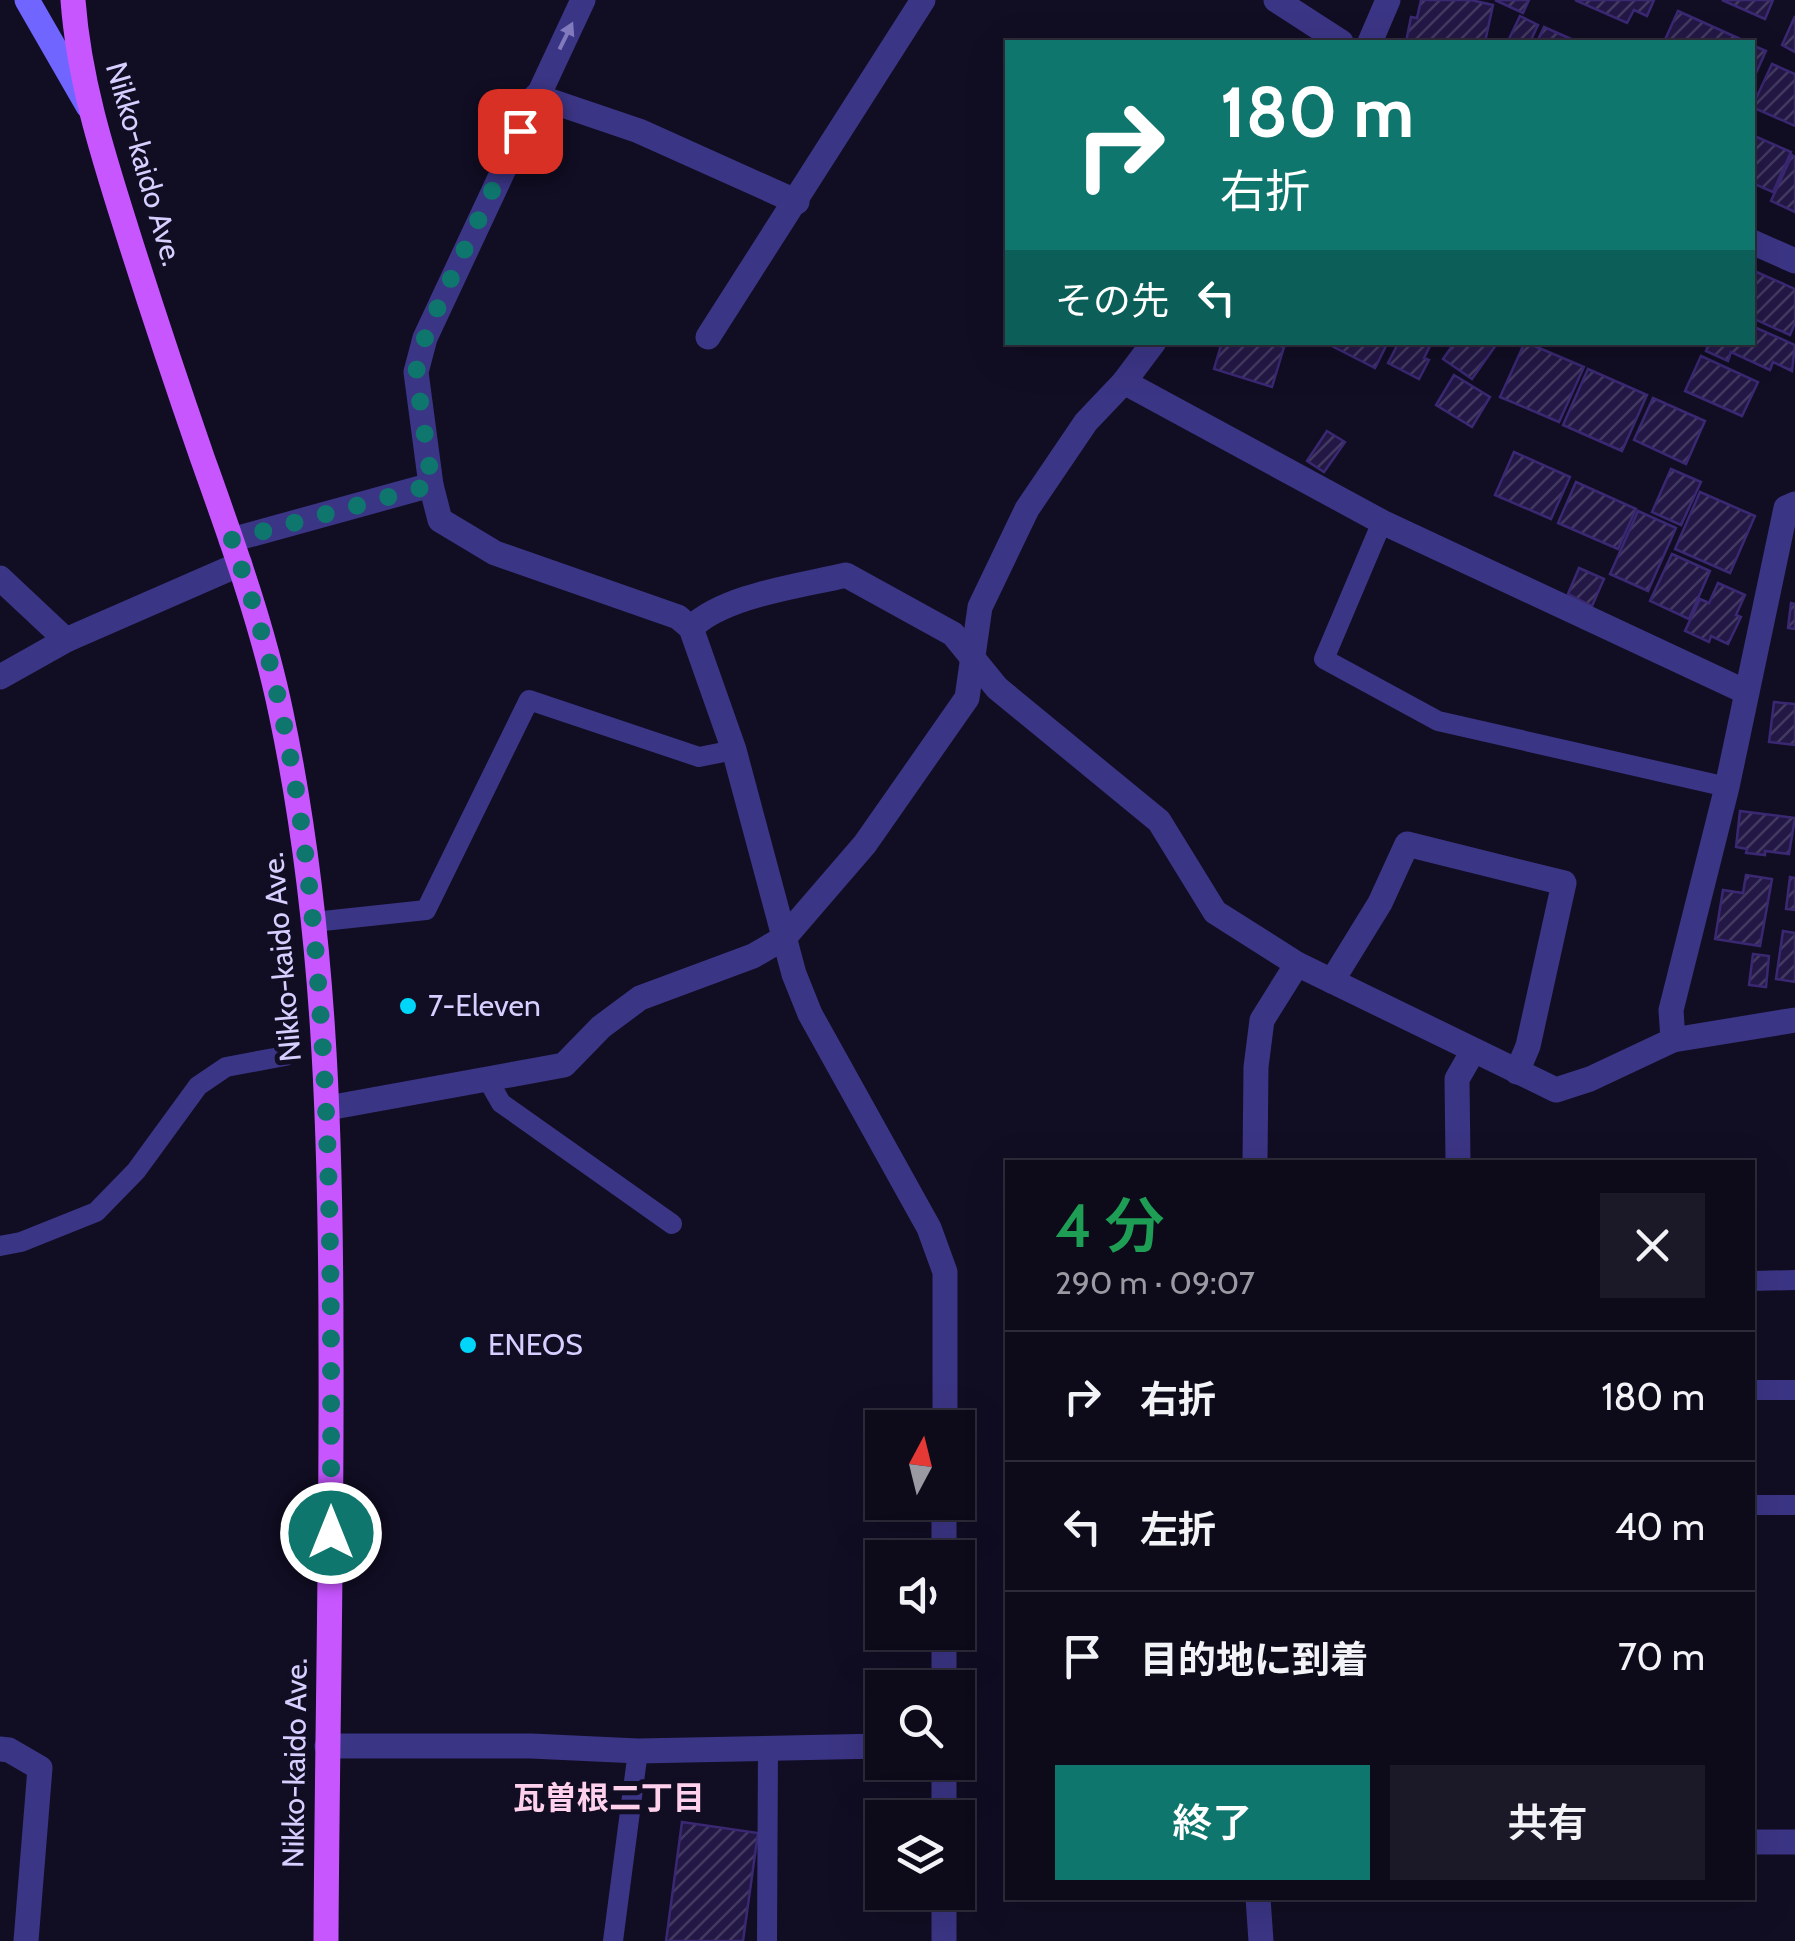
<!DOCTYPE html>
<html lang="ja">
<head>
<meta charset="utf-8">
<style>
  :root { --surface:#0d0a1a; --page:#1b1827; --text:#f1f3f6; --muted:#9a9aa2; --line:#2d2b39; --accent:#0f766e }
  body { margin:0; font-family:Cabin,"Noto Sans JP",sans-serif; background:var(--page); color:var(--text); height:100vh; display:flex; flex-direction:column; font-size:38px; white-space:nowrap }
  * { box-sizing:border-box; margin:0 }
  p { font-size:32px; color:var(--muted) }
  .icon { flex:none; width:55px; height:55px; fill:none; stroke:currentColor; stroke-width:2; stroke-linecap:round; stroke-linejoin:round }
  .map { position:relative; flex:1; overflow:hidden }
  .details { position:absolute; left:1005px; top:1160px; width:750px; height:740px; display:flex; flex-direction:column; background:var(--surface); border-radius:0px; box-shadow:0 10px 40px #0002,0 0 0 2px var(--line) }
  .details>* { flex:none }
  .banner { position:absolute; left:1005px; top:40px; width:750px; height:305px; border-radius:0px; box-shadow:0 10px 40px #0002,0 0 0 2px var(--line); background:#0f766e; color:#fff; overflow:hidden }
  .needle { width:65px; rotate:7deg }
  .buttons { position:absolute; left:865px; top:1410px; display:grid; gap:20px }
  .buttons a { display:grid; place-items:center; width:110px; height:110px; border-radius:0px; background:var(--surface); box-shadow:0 10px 40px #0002,0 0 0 2px var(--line); font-size:50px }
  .pin { position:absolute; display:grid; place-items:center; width:85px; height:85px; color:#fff; margin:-42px; border-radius:20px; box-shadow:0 5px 15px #0006 }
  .me { position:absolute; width:110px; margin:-55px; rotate:0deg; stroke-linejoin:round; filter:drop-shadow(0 0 8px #0008) }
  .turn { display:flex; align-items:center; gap:35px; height:210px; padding:0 50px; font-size:45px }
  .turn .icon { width:130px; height:130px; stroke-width:2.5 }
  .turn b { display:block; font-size:70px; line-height:85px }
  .then { display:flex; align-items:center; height:95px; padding:0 50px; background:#0003; gap:20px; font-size:38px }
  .round { display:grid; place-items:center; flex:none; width:105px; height:105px; border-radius:0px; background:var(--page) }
  .summary { display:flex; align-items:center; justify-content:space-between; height:170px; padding:0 50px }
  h1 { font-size:60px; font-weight:600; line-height:75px; color:#1e9e55 }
  .primary-button { display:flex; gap:20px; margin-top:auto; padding:20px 50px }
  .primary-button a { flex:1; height:115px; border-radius:0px; background:var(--accent); color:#fff; font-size:40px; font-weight:600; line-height:115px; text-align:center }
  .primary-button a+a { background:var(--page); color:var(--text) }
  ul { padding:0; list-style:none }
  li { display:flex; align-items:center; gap:30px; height:130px; padding:0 50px; border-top:2px solid var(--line) }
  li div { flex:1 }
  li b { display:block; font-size:38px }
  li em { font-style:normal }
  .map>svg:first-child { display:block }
</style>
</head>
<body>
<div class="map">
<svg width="1795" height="1941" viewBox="0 0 1795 1941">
  <defs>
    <pattern id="building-hatch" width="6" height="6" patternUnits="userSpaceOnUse" patternTransform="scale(2.5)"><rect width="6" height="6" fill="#231845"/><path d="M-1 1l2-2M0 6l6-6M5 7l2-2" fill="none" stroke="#423961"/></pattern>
  </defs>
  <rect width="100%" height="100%" fill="#110d23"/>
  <g fill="url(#building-hatch)" stroke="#3a2872" stroke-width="2.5">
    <path d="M1421 0H1471L1493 5 1485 42H1406L1411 17 1417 18Z"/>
    <path d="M1495 0H1529L1523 13Z"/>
    <path d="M1575 0H1654L1647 16 1634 10 1627 23Z"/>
    <path d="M1722 0H1773L1765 19Z"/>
    <path d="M1678 11 1747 42H1664Z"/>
    <path d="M1520 16 1538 25 1530 42 1509 39Z"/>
    <path d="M1795 16V52L1782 45Z"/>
    <path d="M1544 27 1578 42H1537Z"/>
    <path d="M1752 45 1766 51 1752 82Z"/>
    <path d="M1772 64 1795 74V126L1752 107Z"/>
    <path d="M1752 135 1791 152 1773 192 1752 183Z"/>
    <path d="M1792 155 1795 157V212L1771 201Z"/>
    <path d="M1752 270 1795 289V323L1790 335 1752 318Z"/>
    <path d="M1752 326 1795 345 1792 371 1773 362 1770 370 1731 352 1728 361 1706 351 1709 342H1752Z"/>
    <path d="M1222 342H1267L1284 347 1272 387 1214 369Z"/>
    <path d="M1324 342H1388L1375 368Z"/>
    <path d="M1399 342H1432L1424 358 1429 360 1419 379 1388 363Z"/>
    <path d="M1455 342H1493L1496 345 1472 379 1443 359Z"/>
    <path d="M1525 342 1584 367 1559 422 1500 397Z"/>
    <path d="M1701 356 1758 382 1742 416 1685 391Z"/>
    <path d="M1588 369 1647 395 1622 451 1563 425Z"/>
    <path d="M1454 375 1490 397 1472 427 1436 405Z"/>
    <path d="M1653 398 1705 421 1686 464 1634 440Z"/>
    <path d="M1327 431 1345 442 1324 472 1307 461Z"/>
    <path d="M1514 452 1570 477 1551 519 1495 495Z"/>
    <path d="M1671 469 1701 482 1681 525 1652 512Z"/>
    <path d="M1576 482 1636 509 1618 549 1558 523Z"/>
    <path d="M1700 492 1755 516 1730 573 1675 549Z"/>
    <path d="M1638 511 1676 528 1648 591 1610 574Z"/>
    <path d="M1672 554 1710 571 1689 619 1650 601Z"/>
    <path d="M1579 568 1604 579 1592 606 1568 594Z"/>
    <path d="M1718 583 1745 595 1736 615 1741 617 1728 644 1711 636 1709 642 1685 631 1700 599 1709 603Z"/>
    <path d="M1791 603 1795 604V629L1788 628Z"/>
    <path d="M1774 702 1795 704V745L1769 742Z"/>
    <path d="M1740 811 1795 818 1789 854 1765 851V855L1746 853 1747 849 1736 847Z"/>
    <path d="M1746 875 1772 879 1760 946 1715 939 1723 890 1743 893Z"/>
    <path d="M1790 877 1795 878V910L1786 909Z"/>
    <path d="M1783 931 1795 933V982L1776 979Z"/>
    <path d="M1753 954 1769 956 1766 987 1749 985Z"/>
    <path d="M682 1822 758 1833 743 1941H666Z"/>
  </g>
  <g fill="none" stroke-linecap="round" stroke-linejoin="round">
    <g stroke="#3b3585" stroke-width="20">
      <path d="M1382 522 1324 659 1438 721 1727 787"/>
      <path d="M314 922 426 910 529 700 699 757 734 750"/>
      <path d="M488 1080 501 1103 672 1224"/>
      <path d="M0 1246 21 1242 96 1212 136 1171 198 1086 226 1067 285 1056"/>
      <path d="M1752 1281 1795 1280"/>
      <path d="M1752 1390H1795"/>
      <path d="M1752 1505H1795"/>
      <path d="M613 1941 638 1751"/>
      <path d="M767 1941 768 1749"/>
    </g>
    <g stroke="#3b3585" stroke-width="25">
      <path d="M583 0 425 338 416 372 431 485 440 520 495 553 678 617 691 628 734 750 794 974 810 1014 929 1228 945 1272V1428"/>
      <path d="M1276 0 1341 42"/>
      <path d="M1370 42 1388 0"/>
      <path d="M536 96 639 131 797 202"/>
      <path d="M1752 242 1795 261"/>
      <path d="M708 337 923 0"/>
      <path d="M1124 382 1382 522 1746 692"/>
      <path d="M231 540 431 485"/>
      <path d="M0 578 66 640"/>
      <path d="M691 628C724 595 801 586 846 575L953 634 997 688 1159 821 1215 912 1297 964 1556 1090 1590 1079 1673 1040 1795 1020"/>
      <path d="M0 677 66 640 240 564"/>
      <path d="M1332 981 1380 903 1407 844 1564 883 1528 1046 1517 1072"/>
      <path d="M1673 1040 1671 1010 1727 787 1786 508 1795 504"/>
      <path d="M328 1108 564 1065 601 1027 640 998 753 956 784 938 865 844 967 698 980 607 1027 509 1086 422 1124 382 1154 342"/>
      <path d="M1255 1162 1256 1067 1262 1020 1297 964"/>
      <path d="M1458 1162 1457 1079 1473 1051"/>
      <path d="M944 1558V1502"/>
      <path d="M944 1688V1632"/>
      <path d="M327 1746H531L638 1751 882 1746"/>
      <path d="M0 1749 9 1750 40 1768 26 1941"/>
      <path d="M944 1762V1818"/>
      <path d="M1752 1842H1795"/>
      <path d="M944 1892V1941"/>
      <path d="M1258 1898 1261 1941"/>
    </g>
    <path stroke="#7066ff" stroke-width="25" d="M27 0 88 106"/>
    <path stroke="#c756ff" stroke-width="25" d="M73 0C79 81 103 155 127 231 151 307 176 382 202 457 232 541 263 626 281 713 325 921 331 1134 331 1345 332 1544 327 1742 326 1941"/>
  </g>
  <defs><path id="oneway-solid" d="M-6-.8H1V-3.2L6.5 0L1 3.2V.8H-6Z" transform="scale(2.5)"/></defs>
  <use fill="#817abc" href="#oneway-solid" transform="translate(566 36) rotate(-64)"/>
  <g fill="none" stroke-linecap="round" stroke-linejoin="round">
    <path stroke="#0f766e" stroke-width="18" stroke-dasharray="0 32.4" d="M331 1533C331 1353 333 1173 319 994 308 841 286 684 231 540L432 485 416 372 425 338 440 302 520 131"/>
  </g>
  <g fill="#00d6fa" stroke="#110d23" stroke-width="4">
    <circle cx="408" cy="1006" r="10"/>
    <circle cx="468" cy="1345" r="10"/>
  </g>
  <g text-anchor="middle" stroke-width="10" stroke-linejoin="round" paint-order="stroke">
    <g font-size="30" fill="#d6cfff" stroke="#110d23">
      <text transform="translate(144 164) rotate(74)" y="10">Nikko-kaido Ave.</text>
      <text transform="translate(282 957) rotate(-95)" y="10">Nikko-kaido Ave.</text>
      <text transform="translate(295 1763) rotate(-89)" y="10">Nikko-kaido Ave.</text>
    </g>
    <g font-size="30" fill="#d6cfff" stroke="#110d23" text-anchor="start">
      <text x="428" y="1016">7-Eleven</text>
      <text x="488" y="1355">ENEOS</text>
    </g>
    <g font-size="32" font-weight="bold" fill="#ffd1ec" stroke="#110d23">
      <text x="609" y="1809">瓦曽根二丁目</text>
    </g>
  </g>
</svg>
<div class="buttons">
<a><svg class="needle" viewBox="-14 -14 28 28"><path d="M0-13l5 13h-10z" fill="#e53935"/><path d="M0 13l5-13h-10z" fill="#9a9aa2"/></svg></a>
<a><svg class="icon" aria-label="sound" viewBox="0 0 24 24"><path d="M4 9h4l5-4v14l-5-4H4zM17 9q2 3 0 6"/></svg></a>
<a><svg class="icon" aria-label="search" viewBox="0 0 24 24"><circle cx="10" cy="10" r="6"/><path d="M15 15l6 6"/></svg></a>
<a><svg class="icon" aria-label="layers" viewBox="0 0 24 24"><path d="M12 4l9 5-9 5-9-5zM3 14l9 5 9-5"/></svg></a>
</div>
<div class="pin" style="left:520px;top:131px;background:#d93025"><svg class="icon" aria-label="arrive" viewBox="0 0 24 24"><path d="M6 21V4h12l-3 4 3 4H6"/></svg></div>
<svg class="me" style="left:331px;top:1533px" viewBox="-20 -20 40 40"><circle r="17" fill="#0f766e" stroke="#fff" stroke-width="3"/><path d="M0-11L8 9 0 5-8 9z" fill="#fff"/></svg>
<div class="banner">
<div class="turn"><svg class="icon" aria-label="right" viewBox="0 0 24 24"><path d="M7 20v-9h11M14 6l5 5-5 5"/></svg><div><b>180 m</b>右折</div></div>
<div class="then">その先<svg class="icon" aria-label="left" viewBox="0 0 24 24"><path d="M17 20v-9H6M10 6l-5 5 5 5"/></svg></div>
</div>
<section class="details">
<div class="summary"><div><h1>4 分</h1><p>290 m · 09:07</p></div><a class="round"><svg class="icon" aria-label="close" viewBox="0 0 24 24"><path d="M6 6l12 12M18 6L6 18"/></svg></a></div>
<ul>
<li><svg class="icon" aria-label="right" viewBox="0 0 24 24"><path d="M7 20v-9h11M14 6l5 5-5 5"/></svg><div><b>右折</b></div><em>180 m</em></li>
<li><svg class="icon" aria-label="left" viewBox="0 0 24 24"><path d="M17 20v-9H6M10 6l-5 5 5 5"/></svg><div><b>左折</b></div><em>40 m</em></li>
<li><svg class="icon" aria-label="arrive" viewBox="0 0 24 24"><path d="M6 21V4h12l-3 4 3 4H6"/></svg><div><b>目的地に到着</b></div><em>70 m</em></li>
</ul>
<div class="primary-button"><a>終了</a><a>共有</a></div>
</section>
</div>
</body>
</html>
